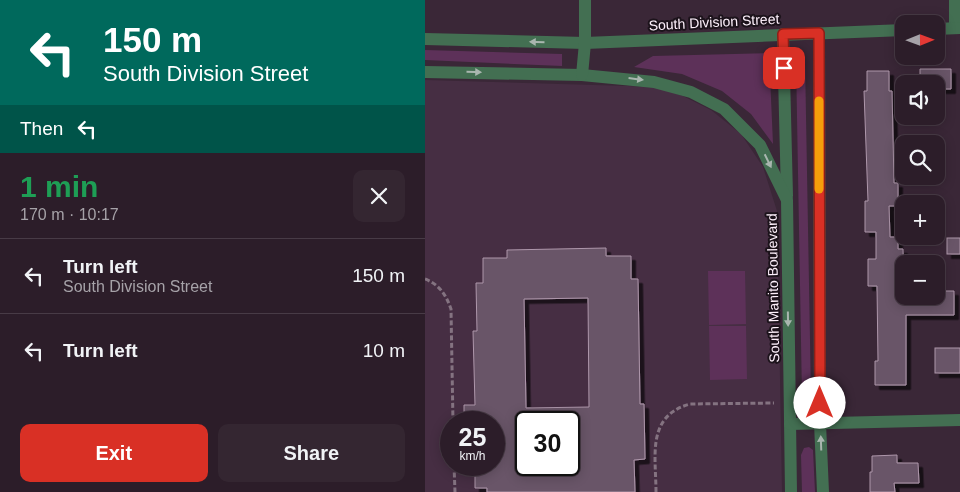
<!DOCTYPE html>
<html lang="en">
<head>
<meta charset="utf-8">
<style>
  :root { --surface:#2c1d29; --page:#342631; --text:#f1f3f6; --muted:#a6a2a8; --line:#483b46; --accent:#d93025 }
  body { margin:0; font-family:Helvetica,sans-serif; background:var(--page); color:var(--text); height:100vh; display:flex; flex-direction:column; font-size:19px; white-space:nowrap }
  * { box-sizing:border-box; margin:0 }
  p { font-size:16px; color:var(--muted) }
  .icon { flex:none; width:28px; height:28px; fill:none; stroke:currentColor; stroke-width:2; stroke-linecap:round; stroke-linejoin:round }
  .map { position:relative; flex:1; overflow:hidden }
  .panel { display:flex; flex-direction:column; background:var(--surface); width:425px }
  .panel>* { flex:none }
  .banner { background:#00695c; color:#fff; overflow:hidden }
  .needle { width:32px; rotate:89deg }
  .buttons { position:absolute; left:470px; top:15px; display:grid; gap:10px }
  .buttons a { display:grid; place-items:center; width:50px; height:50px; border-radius:10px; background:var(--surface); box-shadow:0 2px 12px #0003,0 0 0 1px var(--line); font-size:25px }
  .speed { position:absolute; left:15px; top:411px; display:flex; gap:10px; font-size:25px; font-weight:700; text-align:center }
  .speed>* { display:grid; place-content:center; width:65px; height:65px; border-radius:50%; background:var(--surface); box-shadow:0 2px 12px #0003,0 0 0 1px var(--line); line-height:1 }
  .speed small { font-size:12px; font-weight:400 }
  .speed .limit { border:2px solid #111; border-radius:8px; background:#fff; color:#111 }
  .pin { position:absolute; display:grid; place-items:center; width:42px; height:42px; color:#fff; margin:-21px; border-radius:10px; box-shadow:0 2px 8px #0006 }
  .me { position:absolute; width:55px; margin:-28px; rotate:0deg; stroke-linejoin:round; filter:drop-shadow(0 0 4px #0008) }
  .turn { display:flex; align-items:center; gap:18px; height:105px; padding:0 20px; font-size:22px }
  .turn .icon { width:65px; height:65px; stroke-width:2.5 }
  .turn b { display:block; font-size:35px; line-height:42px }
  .then { display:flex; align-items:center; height:48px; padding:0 20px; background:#0003; gap:10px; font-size:19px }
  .round { display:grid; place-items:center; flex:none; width:52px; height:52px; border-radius:10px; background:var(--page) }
  .summary { display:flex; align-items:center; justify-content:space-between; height:85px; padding:0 20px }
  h1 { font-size:30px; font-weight:800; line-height:38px; color:#1e9e55 }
  .button { display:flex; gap:10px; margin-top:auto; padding:10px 20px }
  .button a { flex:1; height:58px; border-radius:10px; background:var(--accent); color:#fff; font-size:20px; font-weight:800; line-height:58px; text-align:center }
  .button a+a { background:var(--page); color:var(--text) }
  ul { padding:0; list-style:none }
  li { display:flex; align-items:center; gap:15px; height:75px; padding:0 20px; border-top:1px solid var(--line) }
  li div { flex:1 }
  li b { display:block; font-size:19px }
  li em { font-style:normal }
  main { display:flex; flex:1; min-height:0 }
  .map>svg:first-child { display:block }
</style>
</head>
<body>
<main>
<section class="panel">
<div class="banner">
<div class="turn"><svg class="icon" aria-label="left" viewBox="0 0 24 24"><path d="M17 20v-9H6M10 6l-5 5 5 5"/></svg><div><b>150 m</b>South Division Street</div></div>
<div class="then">Then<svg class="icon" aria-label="left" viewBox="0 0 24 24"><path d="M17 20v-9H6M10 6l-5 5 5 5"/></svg></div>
</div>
<div class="summary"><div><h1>1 min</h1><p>170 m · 10:17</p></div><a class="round"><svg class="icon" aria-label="close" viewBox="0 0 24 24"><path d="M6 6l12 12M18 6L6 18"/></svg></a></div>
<ul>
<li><svg class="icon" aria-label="left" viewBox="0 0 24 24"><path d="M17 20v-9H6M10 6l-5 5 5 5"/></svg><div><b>Turn left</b><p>South Division Street</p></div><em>150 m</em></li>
<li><svg class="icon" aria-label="left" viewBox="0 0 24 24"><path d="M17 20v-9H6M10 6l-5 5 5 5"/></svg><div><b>Turn left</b></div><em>10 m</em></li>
</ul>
<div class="button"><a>Exit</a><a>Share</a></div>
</section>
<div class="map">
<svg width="535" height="492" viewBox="0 0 535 492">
  <defs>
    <filter id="shadow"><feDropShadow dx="4.5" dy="4.5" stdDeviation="0" flood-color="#0009"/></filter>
  </defs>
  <rect width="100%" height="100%" fill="#3a2737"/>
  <path fill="#462e43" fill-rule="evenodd" d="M0 80 203 86 233 88 258 96 286 110 316 134 338 167 352 211 357 492H0ZM26 422H69V465H26ZM101 422H144V465H101Z"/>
  <g fill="#5d3159">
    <path d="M0 50 137 54V66L0 60Z"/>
    <path d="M344 53 348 144 326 114 297 91 257 74 209 67 228 56Z"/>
    <path d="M371 60H380L386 396 377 397Z"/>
    <path d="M283 271H320L321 324 284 325Z"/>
    <path d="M284 326H321L322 379 285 380Z"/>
    <path d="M384 447 388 450 390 492H377L376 455 379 448Z"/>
  </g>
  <rect fill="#290027" x="484" y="254" width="14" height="10"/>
  <g fill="#695467" stroke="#ae97ab" fill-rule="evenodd" filter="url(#shadow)">
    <path d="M495 69H526V89H511V84H495Z"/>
    <path d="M442 71H464V91H467L469 183H473V206H464L465 237H473V249H478L479 296H511V291H529V315H481V385H450V361H453L452 286H443V259H451V232H440V201H443L439 91H442Z"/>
    <rect x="522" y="238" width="13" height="16"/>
    <path d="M181 248V256H206V279H213L215 404H219L220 459 209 460 210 492H62V488H50V465H69V422H39V405H50L48 331H52L51 283H58V258H82V250ZM163 298 164 407 101 408 99 299ZM101 422H144V465H101Z"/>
    <rect x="510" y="348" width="25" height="25"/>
    <path d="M472 455V463H493L494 483H469L470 492H445V472H447V456Z"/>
  </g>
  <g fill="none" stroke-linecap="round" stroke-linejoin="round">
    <g stroke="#847381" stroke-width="3" stroke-dasharray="5 2.5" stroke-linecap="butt">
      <path d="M0 279C15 285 21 295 26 309L28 422"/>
      <path d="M29 465 30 492"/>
      <path d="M231 492C231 456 221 416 265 404L349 403"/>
    </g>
    <g stroke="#436f52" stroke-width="12">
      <path d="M530 0V28"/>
      <path d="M511 29 535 28"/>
      <path d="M394 33 395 423 398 492"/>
      <path d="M358 34 362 196"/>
      <path d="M0 39 160 43 479 30"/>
      <path d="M0 72 157 75 229 82 266 92 299 109 335 145 362 200 366 492"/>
      <path d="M157 75 160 43V0"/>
      <path d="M365 424 535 420"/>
    </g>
  </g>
  <defs><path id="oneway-solid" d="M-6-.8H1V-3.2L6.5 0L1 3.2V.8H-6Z" transform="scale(1.25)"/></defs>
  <g fill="#a9b6af">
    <use href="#oneway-solid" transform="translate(112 42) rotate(-179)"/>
    <use href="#oneway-solid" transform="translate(49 72) rotate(1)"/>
    <use href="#oneway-solid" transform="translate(211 79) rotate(7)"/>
    <use href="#oneway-solid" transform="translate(343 161) rotate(64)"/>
    <use href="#oneway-solid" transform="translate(363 319) rotate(89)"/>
    <use href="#oneway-solid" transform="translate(396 443) rotate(-92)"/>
  </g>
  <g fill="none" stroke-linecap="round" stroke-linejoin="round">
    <g stroke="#8d1f18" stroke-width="12">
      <path id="route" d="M359 68 358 34 394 33 395 403"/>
    </g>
    <use href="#route" stroke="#d93025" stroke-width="9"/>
    <path stroke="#f59e0b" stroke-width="9" d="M394 101V189"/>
  </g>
  <g text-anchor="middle" stroke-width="4" stroke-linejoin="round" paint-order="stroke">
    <g font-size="14" fill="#fdf0fb" stroke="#1c131b">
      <text transform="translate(289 22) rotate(-3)" y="5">South Division Street</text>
      <text transform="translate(348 288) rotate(-91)" y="5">South Manito Boulevard</text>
    </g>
  </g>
</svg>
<div class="buttons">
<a><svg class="needle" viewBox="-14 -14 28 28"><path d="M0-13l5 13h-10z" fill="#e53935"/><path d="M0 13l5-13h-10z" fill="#a6a2a8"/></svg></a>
<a><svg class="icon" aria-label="sound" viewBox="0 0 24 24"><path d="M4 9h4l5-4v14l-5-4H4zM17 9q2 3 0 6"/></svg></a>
<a><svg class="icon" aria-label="search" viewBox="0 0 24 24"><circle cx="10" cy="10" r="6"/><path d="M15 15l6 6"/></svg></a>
<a>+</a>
<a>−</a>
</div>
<div class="speed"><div>25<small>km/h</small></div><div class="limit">30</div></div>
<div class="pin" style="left:359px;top:68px;background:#d93025"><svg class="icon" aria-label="arrive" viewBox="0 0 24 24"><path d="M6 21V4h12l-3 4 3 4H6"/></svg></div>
<svg class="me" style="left:395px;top:403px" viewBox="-20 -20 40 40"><circle r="19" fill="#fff"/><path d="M0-13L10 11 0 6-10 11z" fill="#d93025"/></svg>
</div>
</main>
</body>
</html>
